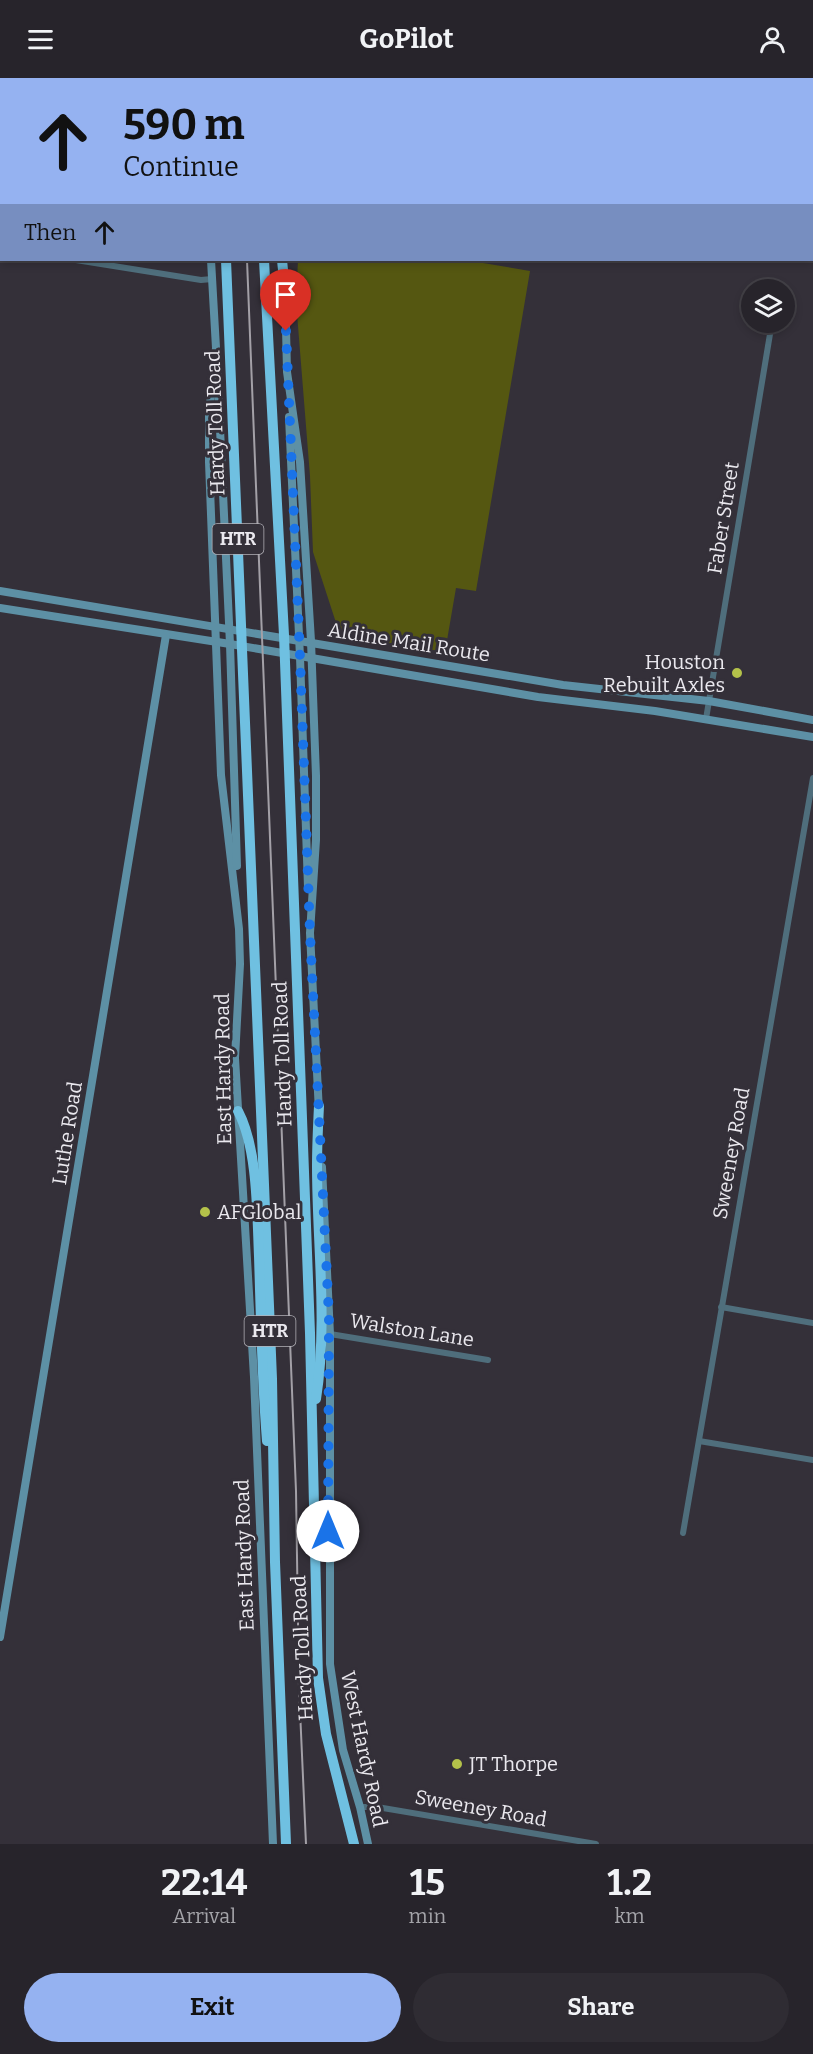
<!DOCTYPE html>
<html lang="en">
<head>
<meta charset="utf-8">
<style>
  :root { --surface:#27242b; --page:#2f2c33; --text:#f1f3f6; --muted:#a4a4a9; --line:#434147; --accent:#95b2f1 }
  body { margin:0; font-family:Bitter,serif; background:var(--page); color:var(--text); height:100vh; display:flex; flex-direction:column; font-size:22px; white-space:nowrap }
  * { box-sizing:border-box; margin:0 }
  p { font-size:20px; color:var(--muted) }
  .icon { flex:none; width:33px; height:33px; fill:none; stroke:currentColor; stroke-width:2; stroke-linecap:round; stroke-linejoin:round }
  .map { position:relative; height:1766px; overflow:hidden }
  .details { display:flex; flex-direction:column; background:var(--surface); flex:1 }
  .details>* { flex:none }
  .guide { position:absolute; left:0px; top:0px; width:813px; height:183px; box-shadow:0 3px 9px #0003,0 0 0 2px var(--line); background:#95b2f1; color:#111; overflow:hidden }
  .tools { position:absolute; left:741px; top:201px; display:grid; gap:12px }
  .tools a { display:grid; place-items:center; width:54px; height:54px; border-radius:50%; background:var(--surface); box-shadow:0 3px 9px #0003,0 0 0 2px var(--line); font-size:30px }
  .pin { position:absolute; display:grid; place-items:center; width:51px; height:51px; color:#fff; margin:-62px -26px; border-radius:50% 50% 50% 0; rotate:-45deg; box-shadow:0 0 6px #0007 }
  .pin .icon { rotate:45deg }
  .me { position:absolute; width:66px; margin:-33px; rotate:0deg; stroke-linejoin:round; filter:drop-shadow(0 0 4px #0008) }
  .turn { display:flex; align-items:center; gap:21px; height:126px; padding:0 24px; font-size:27px }
  .turn .icon { width:78px; height:78px; stroke-width:2.5 }
  .turn b { display:block; font-size:42px; line-height:51px }
  .then { display:flex; align-items:center; height:57px; padding:0 24px; background:#0003; gap:12px; font-size:22px }
  .eta { display:flex; justify-content:space-evenly; align-items:center; height:102px; text-align:center }
  .eta b { font-size:36px; font-weight:700; line-height:42px }
  .primary-button { display:flex; gap:12px; margin-top:auto; padding:12px 24px }
  .primary-button a { flex:1; height:69px; border-radius:36px; background:var(--accent); color:#111; font-size:24px; font-weight:700; line-height:69px; text-align:center }
  .primary-button a+a { background:var(--page); color:var(--text) }
  header { display:flex; justify-content:space-between; align-items:center; height:78px; padding:0 24px; background:var(--surface); font-size:27px; font-weight:700 }
  .map>svg:first-child { display:block }
</style>
</head>
<body>
<header><svg class="icon" aria-label="menu" viewBox="0 0 24 24"><path d="M4 6h16M4 12h16M4 18h16"/></svg>GoPilot<svg class="icon" aria-label="person" viewBox="0 0 24 24"><circle cx="12" cy="8" r="4"/><path d="M4 21q1-7 8-7t8 7"/></svg></header>
<div class="map">
<svg width="813" height="1766" viewBox="0 0 813 1766">
  <rect width="100%" height="100%" fill="#343039"/>
  <path fill="#555711" d="M298 182H465L530 193 476 513 456 510 445 574 340 557 313 474 310 398 296 223Z"/>
  <g fill="none" stroke-linecap="round" stroke-linejoin="round">
    <g stroke="#4f6e7c" stroke-width="6">
      <path d="M76 182 201 202 212 201"/>
      <path d="M706 641 772 244"/>
      <path d="M721 1229 813 1245"/>
      <path d="M330 1256 488 1282"/>
      <path d="M699 1363 813 1382"/>
      <path d="M683 1455 813 700"/>
      <path d="M360 1729H377L596 1766"/>
    </g>
    <g stroke="#5d90a5" stroke-width="8">
      <path d="M202 0V2"/>
      <path d="M297 2V0"/>
      <path d="M211 182 216 270 209 336V384L221 697 239 851 240 886 235 980 254 1299 273 1766"/>
      <path d="M285 206 287 294 300 384 311 563 316 698V762L310 855 319 1034"/>
      <path d="M217 286 230 566 237 788"/>
      <path d="M289 339 300 579 308 809"/>
      <path d="M0 513 563 607 709 623 813 642"/>
      <path d="M0 530 230 566 538 619 655 633 813 659"/>
      <path d="M322 1089 330 1256V1586L343 1672 360 1729 368 1766"/>
      <path d="M0 1559 166 557"/>
    </g>
    <g stroke="#6fc0e1" stroke-width="10">
      <path d="M219 0V2"/>
      <path d="M256 0V2"/>
      <path d="M268 0V2"/>
      <path d="M226 182 272 1301 275 1484 286 1766"/>
      <path d="M264 182 284 557 310 1255 318 1600 326 1656 354 1766"/>
      <path d="M282 182 285 212"/>
      <path d="M238 1033C258 1071 257 1135 259 1178 261 1240 262 1301 267 1363"/>
      <path d="M316 1321C328 1244 317 1166 317 1088 317 1068 318 1048 319 1028"/>
    </g>
    <g stroke="#a3a0a7" stroke-width="2">
      <path d="M235 0V2"/>
      <path d="M247 182 296 1413 299 1610 306 1766"/>
    </g>
  </g>
  <g fill="none" stroke-linecap="round" stroke-linejoin="round">
    <path stroke="#1a73e8" stroke-width="10" stroke-dasharray="0 18" d="M286 253 300 579 310 855 329 1239 328 1453"/>
  </g>
  <g fill="#b4c24a" stroke="#343039" stroke-width="2">
    <circle cx="737" cy="595" r="6"/>
    <circle cx="205" cy="1134" r="6"/>
    <circle cx="457" cy="1686" r="6"/>
  </g>
  <g text-anchor="middle" stroke-width="6" stroke-linejoin="round" paint-order="stroke">
    <g fill="#343039" stroke="#b3b1b8" stroke-width="1.5">
      <rect x="212.5" y="446" width="51" height="30" rx="4.5"/>
      <rect x="244.5" y="1238" width="51" height="30" rx="4.5"/>
    </g>
    <g font-size="18" font-weight="bold" fill="#eae8ee">
      <text x="238" y="467">HTR</text>
      <text x="270" y="1259">HTR</text>
    </g>
    <g font-size="20" fill="#eae8ee" stroke="#343039">
      <text transform="translate(215 345) rotate(-92)" y="7">Hardy Toll Road</text>
      <text transform="translate(723 440) rotate(-81)" y="7">Faber Street</text>
      <text transform="translate(409 564) rotate(9)" y="7">Aldine Mail Route</text>
      <text transform="translate(282 976) rotate(-92)" y="7">Hardy Toll Road</text>
      <text transform="translate(223 991) rotate(-91)" y="7">East Hardy Road</text>
      <text transform="translate(67 1055) rotate(-81)" y="7">Luthe Road</text>
      <text transform="translate(731 1075) rotate(-80)" y="7">Sweeney Road</text>
      <text transform="translate(412 1252) rotate(9)" y="7">Walston Lane</text>
      <text transform="translate(244 1477) rotate(-92)" y="7">East Hardy Road</text>
      <text transform="translate(302 1570) rotate(-93)" y="7">Hardy Toll Road</text>
      <text transform="translate(364 1671) rotate(78)" y="7">West Hardy Road</text>
      <text transform="translate(481 1730) rotate(10)" y="7">Sweeney Road</text>
    </g>
    <g font-size="20" fill="#eae8ee" stroke="#343039" text-anchor="start">
      <text x="725" y="591" text-anchor="end">Houston<tspan x="725" dy="23">Rebuilt Axles</tspan></text>
      <text x="217" y="1141">AFGlobal</text>
      <text x="469" y="1693">JT Thorpe</text>
    </g>
  </g>
</svg>
<div class="tools">
<a><svg class="icon" aria-label="layers" viewBox="0 0 24 24"><path d="M12 4l9 5-9 5-9-5zM3 14l9 5 9-5"/></svg></a>
</div>
<div class="pin" style="left:286px;top:253px;background:#d93025"><svg class="icon" aria-label="arrive" viewBox="0 0 24 24"><path d="M6 21V4h12l-3 4 3 4H6"/></svg></div>
<svg class="me" style="left:328px;top:1453px" viewBox="-20 -20 40 40"><circle r="19" fill="#fff"/><path d="M0-13L10 11 0 6-10 11z" fill="#1a73e8"/></svg>
<div class="guide">
<div class="turn"><svg class="icon" aria-label="ahead" viewBox="0 0 24 24"><path d="M12 20V5M6 11l6-6 6 6"/></svg><div><b>590 m</b>Continue</div></div>
<div class="then">Then<svg class="icon" aria-label="ahead" viewBox="0 0 24 24"><path d="M12 20V5M6 11l6-6 6 6"/></svg></div>
</div>
</div>
<section class="details">
<div class="eta">
<div><b>22:14</b><p>Arrival</p></div>
<div><b>15</b><p>min</p></div>
<div><b>1.2</b><p>km</p></div>
</div>
<div class="primary-button"><a>Exit</a><a>Share</a></div>
</section>
</body>
</html>
